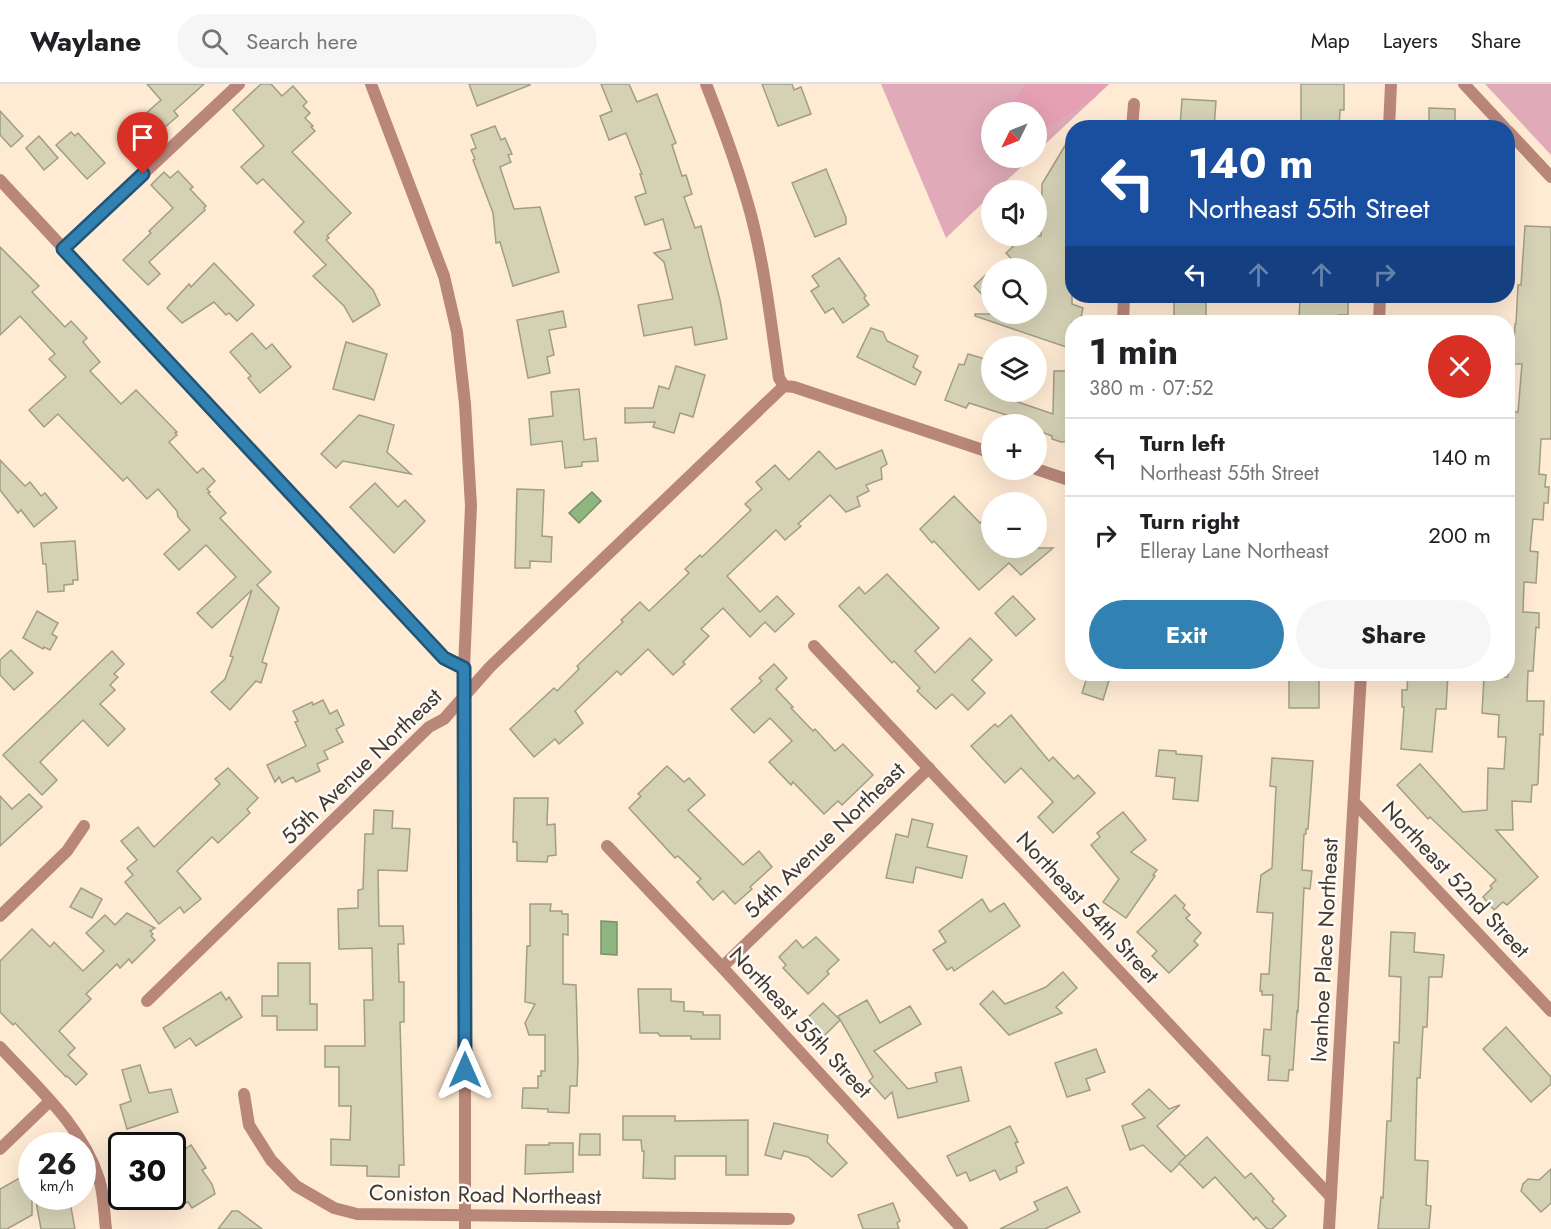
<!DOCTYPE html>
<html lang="en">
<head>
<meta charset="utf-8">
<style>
  :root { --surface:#fff; --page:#f6f6f6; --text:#202124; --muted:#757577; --line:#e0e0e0; --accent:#3181b2 }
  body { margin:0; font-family:Jost,sans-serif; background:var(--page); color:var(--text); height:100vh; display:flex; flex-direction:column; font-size:22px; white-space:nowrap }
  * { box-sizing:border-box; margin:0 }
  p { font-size:20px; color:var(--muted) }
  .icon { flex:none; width:33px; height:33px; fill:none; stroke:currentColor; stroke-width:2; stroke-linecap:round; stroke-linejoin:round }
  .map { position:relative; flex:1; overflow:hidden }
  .drawer { position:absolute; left:1065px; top:231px; width:450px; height:366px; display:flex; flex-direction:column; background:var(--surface); border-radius:24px; box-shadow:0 6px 24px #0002 }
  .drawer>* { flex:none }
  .guide { position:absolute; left:1065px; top:36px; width:450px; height:183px; border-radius:24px; box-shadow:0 6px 24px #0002; background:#1a4fa0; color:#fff; overflow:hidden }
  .needle { width:39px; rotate:227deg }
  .buttons { position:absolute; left:981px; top:18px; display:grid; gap:12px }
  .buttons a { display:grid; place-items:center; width:66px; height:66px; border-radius:50%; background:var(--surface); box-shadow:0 6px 24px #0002; font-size:30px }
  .speed { position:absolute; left:18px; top:1048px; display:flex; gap:12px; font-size:30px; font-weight:700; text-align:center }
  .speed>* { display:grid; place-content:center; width:78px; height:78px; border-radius:50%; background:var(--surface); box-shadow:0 6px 24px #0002; line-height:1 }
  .speed small { font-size:15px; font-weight:400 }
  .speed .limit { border:3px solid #111; border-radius:9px; background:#fff; color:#111 }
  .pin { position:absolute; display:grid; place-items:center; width:51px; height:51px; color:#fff; margin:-62px -26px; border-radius:50% 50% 50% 0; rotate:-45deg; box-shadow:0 0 6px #0007 }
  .pin .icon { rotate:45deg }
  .me { position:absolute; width:66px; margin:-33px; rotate:0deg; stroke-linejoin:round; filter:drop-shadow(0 0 4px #0008) }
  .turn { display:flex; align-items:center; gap:21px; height:126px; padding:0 24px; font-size:27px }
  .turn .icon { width:78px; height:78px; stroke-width:2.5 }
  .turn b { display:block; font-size:42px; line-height:51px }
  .lanes { display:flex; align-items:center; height:57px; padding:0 24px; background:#0003; justify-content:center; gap:30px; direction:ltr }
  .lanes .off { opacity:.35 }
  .round { display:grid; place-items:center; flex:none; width:63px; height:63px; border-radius:32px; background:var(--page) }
  .summary { display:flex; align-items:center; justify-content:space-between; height:102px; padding:0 24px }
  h1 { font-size:36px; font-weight:700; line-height:45px }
  .button { display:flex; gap:12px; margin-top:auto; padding:12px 24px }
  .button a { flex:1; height:69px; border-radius:36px; background:var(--accent); color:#fff; font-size:24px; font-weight:700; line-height:69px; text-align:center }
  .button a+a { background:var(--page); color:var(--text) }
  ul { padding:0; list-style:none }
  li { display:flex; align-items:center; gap:18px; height:78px; padding:0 24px; border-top:2px solid var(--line) }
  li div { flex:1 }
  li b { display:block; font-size:22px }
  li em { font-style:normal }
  header { display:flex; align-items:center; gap:36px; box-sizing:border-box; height:84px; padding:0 30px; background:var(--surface); border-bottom:2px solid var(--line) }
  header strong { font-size:28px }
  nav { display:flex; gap:33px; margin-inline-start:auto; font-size:21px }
  .search { width:420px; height:54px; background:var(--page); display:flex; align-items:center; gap:15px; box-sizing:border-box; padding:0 21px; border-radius:33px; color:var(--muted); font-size:22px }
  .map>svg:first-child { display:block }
</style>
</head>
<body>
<header>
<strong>Waylane</strong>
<div class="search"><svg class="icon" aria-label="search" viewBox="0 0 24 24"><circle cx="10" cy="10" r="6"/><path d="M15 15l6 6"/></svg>Search here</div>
<nav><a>Map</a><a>Layers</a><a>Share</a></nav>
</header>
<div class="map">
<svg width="1551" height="1145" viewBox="0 0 1551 1145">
  <rect width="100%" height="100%" fill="#ffead3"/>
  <g fill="#e0aab8">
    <path d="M881 0H1109L1037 68 1036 28H992V74H1031L996 106H992L991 111 946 154Z"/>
    <path d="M1485 0H1551V71Z"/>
  </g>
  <path fill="#e5a0b3" d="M1026 0H1109L1092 16 1040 48 1037 45 1036 28H1022L1015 15Z"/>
  <g fill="#8fb580" stroke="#789068" stroke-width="1.5">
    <path d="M592 408 601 417 579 439 569 429Z"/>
    <path d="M601 837 617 838V871L601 870Z"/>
  </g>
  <g fill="#d4d1b5" stroke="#a09e83" stroke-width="1.5">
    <path d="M147 0H204L174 27 178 32 158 49 143 32 161 16Z"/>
    <path d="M261 0H271L282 12 293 2 307 18 303 22 310 29 305 34 313 42 311 43 315 47 292 68 351 129 327 152 329 154 326 156 373 206 380 221 353 238 344 222 313 192 326 181 294 148 304 138 263 95 257 100 241 83 264 62 233 26Z"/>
    <path d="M469 0H530V1L477 22Z"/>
    <path d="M601 0H629L637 18 657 10 676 59 672 61 682 92 686 91 692 110 684 113 695 144 701 142 720 216 727 255 695 261 692 243 644 252 638 221 673 215 664 178 654 169 671 165 663 135 645 141 635 113 646 109 640 90H642L626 49 609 56 600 32 612 27Z"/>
    <path d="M762 0H792L794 6 801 3 811 30 778 42Z"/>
    <path d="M1301 0H1344V26H1340L1339 44H1301Z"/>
    <path d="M1182 15 1216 17 1214 44H1180Z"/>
    <path d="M1429 24 1455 25V44H1429Z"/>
    <path d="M0 27 23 52 11 63 0 51Z"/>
    <path d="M495 42 501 56 505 54 512 70 508 71 511 78 500 83 514 125 540 123 559 188 513 202 500 158 496 159 493 129 473 76 475 75 471 66 476 64 471 51Z"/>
    <path d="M71 48 75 52 78 49 105 79 87 95 56 61Z"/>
    <path d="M1072 50V220L1083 224 1080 238H1072V265L975 232V230H1036V184H1020L1006 169 1024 152H1041L1042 100Z"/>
    <path d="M39 52 58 74 44 86 26 64Z"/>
    <path d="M826 85 846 134V140L815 153 792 99Z"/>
    <path d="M178 87 193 103 190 105 206 122 204 124 205 126 149 178 160 190 148 201 123 176 151 149 149 147 173 124 151 101 164 88 170 94Z"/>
    <path d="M1525 142 1551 143V355H1541L1539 390 1546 391 1545 403H1549L1548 419H1544L1543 436 1533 435 1530 467 1538 468 1536 499 1524 498 1523 528 1539 529V544L1536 543 1533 587H1528L1527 617H1544L1543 651 1540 650 1538 699 1537 701H1532L1531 718 1512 717 1513 746H1496L1538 793 1507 821 1503 818 1494 826 1483 813 1492 804 1490 802 1496 796 1430 733 1428 735 1397 701 1420 680 1463 728 1487 726 1488 684 1504 685 1506 653H1498L1499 631 1482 629 1484 593H1508V466H1510L1513 430H1508V344H1512V328H1518L1522 280H1513L1509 275V261L1514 257 1515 240H1516L1518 201H1521Z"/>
    <path d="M0 163 39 202 32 208 65 243 71 237 87 254 83 258 100 278 90 287 121 320 136 306 177 348 175 349 177 351 169 358 197 389 203 384 215 397 207 405 210 408 208 409 226 429 220 434 271 488 257 501 279 524 262 578 267 580 261 599 256 597 230 626 211 608 225 595 233 573 230 572 252 506 212 544 197 529 236 493 206 461 179 486 164 470 190 446 178 433 177 427 158 405 147 415 127 393 123 397 58 330 44 343 29 326 66 293 49 275 55 270 20 232 0 251Z"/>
    <path d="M839 174 866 212 864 214 869 221 843 239 833 224 825 229 811 207 819 202 812 192Z"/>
    <path d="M214 179 254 221 237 237 229 229 226 231 214 218 182 239 167 224 189 200 191 203Z"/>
    <path d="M992 185V221L974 202Z"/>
    <rect x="1174" y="212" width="32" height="26"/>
    <path d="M1300 212H1348V231H1338V238H1299Z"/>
    <path d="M563 227 566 243 549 246 554 271 547 273 550 289 528 294 517 236Z"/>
    <path d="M871 244 883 248 887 257 918 272 913 283 921 288 915 301 857 273Z"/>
    <path d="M252 249 266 265 272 260 291 283 260 309 248 294 251 292 230 268Z"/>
    <path d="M346 258 387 270 374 316 333 305Z"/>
    <path d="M968 270 992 277V308H1012L1009 315 1053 330 1054 287H1072V357L1061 358 1052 355V352L1036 346V340H1021L1022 336 969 319 966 324 945 316 959 280 964 281Z"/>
    <path d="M676 282 705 291 693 333 680 329 674 349 653 343 655 338 625 339V324H653L659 302 669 305Z"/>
    <path d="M579 305 584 356 596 354 598 377 582 378V382L565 384 562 357 531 361 529 335 553 332 551 308Z"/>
    <path d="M359 331 394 341 387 368 411 390 343 377 336 384 321 370Z"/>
    <path d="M882 366 887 380 881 384 882 395 866 401 869 407 857 413 860 422 846 428 830 411 798 440 801 442 785 456 776 446 727 492 760 528 777 512 794 530 775 548 765 538 750 553 723 524 701 545 709 552 683 578 685 580 673 591 648 565 621 591 617 587 575 627 583 639 559 660 555 655 534 673 510 645 554 604 557 607 579 585 577 582 623 538 621 536 640 518 649 527 689 489 685 485 700 471 702 473 751 426 745 420 762 405 756 398 775 381 789 396 819 367 836 385Z"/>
    <path d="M0 376 25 402 30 398 41 412 45 409 57 424 34 443 21 426 18 429 0 406Z"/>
    <path d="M375 399 398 423 405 416 425 437 394 469 350 423Z"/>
    <path d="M517 405 544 406 542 452 552 453 551 478 530 477V484H515Z"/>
    <path d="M954 412 980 439 992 428V464H1053L1021 491 1009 479 979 506 934 457 932 459 920 445Z"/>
    <path d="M75 457 78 496H73V500L64 501V507L48 508 46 480H43L41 459Z"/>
    <path d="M887 490 939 544 915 567 935 589 970 554 992 576 972 596 985 609 968 626 952 610 936 625 917 607 920 604 894 577 892 579 839 522 859 503 865 510Z"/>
    <path d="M1013 512 1035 535 1016 552 995 529Z"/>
    <path d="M37 527 58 539 52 550 57 553 50 566 44 563 43 565 23 554Z"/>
    <path d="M11 566 33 589 14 606 0 591V576Z"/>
    <path d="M112 567 124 580 114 590 118 593 110 601 115 606 100 620 125 645 108 662 83 636 40 678 57 696 42 711 3 671Z"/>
    <path d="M774 580 787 594 776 605 793 623 791 624 813 647 815 645 835 667 843 660 873 691 842 721 838 717 824 730 793 698 791 701 769 678 792 657 770 634 754 649 731 625 762 597 759 594Z"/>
    <path d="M1088 590H1111L1103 616 1082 609Z"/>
    <rect x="1289" y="590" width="30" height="34"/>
    <path d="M1408 590H1448L1446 625H1436L1432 668 1401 665 1404 623H1402V606H1407Z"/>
    <path d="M323 616 330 630 337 626 344 641 336 645 343 658 324 667 328 675 317 680 320 687 296 698 293 693 282 699 279 693 275 698 267 681 306 662 295 638 298 637 293 627 312 618 313 621Z"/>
    <path d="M1011 631 1049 677 1053 673 1074 695 1078 691 1095 709 1053 749 1038 733 1053 718 1021 684 1005 699 971 662 995 640 998 643Z"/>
    <path d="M1159 666 1176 667V670L1202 672 1198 717 1173 715 1175 694 1156 692Z"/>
    <path d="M1272 674 1313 677 1308 745H1306V750H1304L1302 786 1312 787 1310 805 1304 804 1298 928 1297 927 1293 986H1289L1288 997 1268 996 1270 972 1262 971 1264 945 1271 946 1273 911H1262V907H1260L1261 890H1269L1273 829 1257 828 1261 791 1272 784 1276 703 1270 702Z"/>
    <path d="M667 682 684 698 689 694 705 711 688 726 743 781 759 767 772 783 750 803 752 805 735 820 723 807 713 816 697 798 701 795 678 772 675 774 629 724 641 712 638 710Z"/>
    <path d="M228 684 258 714 247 725 250 729 235 743 218 759 212 753 177 787 201 815 184 829 180 823 159 840 125 798 133 791 127 784 137 776 121 757 138 743 154 763 220 700 215 695Z"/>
    <path d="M29 710 42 723 0 762V712L12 725Z"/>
    <path d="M514 714H548L547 741 555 740 556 771 548 772 547 778 517 777V758H513Z"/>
    <path d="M374 726 393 727 392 744 410 745 407 787 378 786 379 842H403L404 860H398L399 898H404V938H400L404 1081H399V1093L367 1092V1082L331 1081V1055L350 1056 351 1022H339V983H325V962H365L364 916H373L372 864 339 865 338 825 358 824V806L363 805 365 750H373Z"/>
    <path d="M1123 728 1146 756 1131 768 1157 786 1153 791 1155 792 1126 834 1103 818 1119 795 1091 761 1100 753 1097 749Z"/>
    <path d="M912 735 933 740 927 763 967 772 962 794 916 783 913 799 886 794 896 750 908 753Z"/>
    <path d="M81 804 102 815 92 834 70 823Z"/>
    <path d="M1175 811 1185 821 1183 824 1190 831 1186 834 1201 849 1194 857 1198 861 1169 889 1152 872 1157 867 1137 848Z"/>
    <path d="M982 815 990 828 1004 819 1020 842 954 887 952 883 947 886 933 866 946 858 939 847Z"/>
    <path d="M530 820H551L550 827H562V830H568V851L563 850V900L576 901 578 975 577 1002H570L569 1029 548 1028V1025L522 1024 523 1004H538V992H541V987H545V951H529L525 939 535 920 525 918 527 862H530Z"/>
    <path d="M127 829 155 844 150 847 153 850 151 852 155 856 132 879 129 875 120 884 117 880 86 910 91 915 59 947 75 964 68 971 87 990 76 1001 67 992 66 993 15 939 13 941 0 928V877L32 845 50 863 54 858 83 887 104 867 86 849 105 831 115 841Z"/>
    <path d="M1391 848 1415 849 1414 868 1444 871 1442 893H1429L1427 943H1423L1420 994H1417L1415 1076 1428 1077 1426 1121 1431 1122 1429 1145H1378L1381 1113 1383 1114 1387 1037H1391L1394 958 1399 959 1401 893 1389 892Z"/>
    <path d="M816 853 839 876 827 887 829 890 808 910 783 884 786 881 779 873 796 856 803 864Z"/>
    <path d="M278 879H310V920H317V946H277V932H262V912H278Z"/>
    <path d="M1063 888 1077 904 1056 923 1062 929 1009 951 980 920 993 907 1005 920 1046 903Z"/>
    <path d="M638 905H671V917L684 918V927L703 928V931H720V955H691V952H660L658 949H640Z"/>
    <path d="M221 908 226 916 229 913 242 933 196 962 190 954 175 964 163 944Z"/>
    <path d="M867 916 880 939 910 922 921 940 874 967 908 1005 937 998 935 989 961 983 969 1017 898 1034 892 1008 885 1015 869 997 873 993 838 932Z"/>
    <path d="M823 919 840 936 824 952 807 934Z"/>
    <path d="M1506 943 1551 993V1000L1531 1018 1483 965Z"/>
    <path d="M1096 965 1105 988 1086 995 1090 1006 1067 1013 1055 979Z"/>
    <path d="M140 981 149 1009 171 1005 178 1028 127 1045 120 1021 131 1017 122 986Z"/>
    <path d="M1149 1005 1169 1025 1180 1021 1157 1042 1186 1073 1171 1088 1143 1061 1130 1066 1122 1042 1145 1034 1132 1020Z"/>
    <path d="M623 1032H675V1037L748 1036V1091H726V1072H675V1095L643 1094 644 1067H642L641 1056H623Z"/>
    <path d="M774 1039 828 1051 827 1058 847 1079 832 1093 808 1073 784 1067 781 1075 765 1071Z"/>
    <path d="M1010 1042 1018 1058 1015 1059 1024 1079 1016 1083 1017 1088 1000 1096 995 1086 970 1097 966 1088 957 1092 947 1072Z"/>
    <path d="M580 1050H600V1071H579Z"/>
    <path d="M1207 1053 1245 1094 1251 1089 1274 1115 1272 1117 1286 1132 1272 1145H1267L1256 1133 1254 1136 1215 1093 1203 1104 1179 1079Z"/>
    <path d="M549 1059H573V1088L525 1090 526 1061H549Z"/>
    <path d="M191 1061 206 1084 202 1086 212 1100 215 1110 192 1124 188 1118 183 1120 172 1104V1074Z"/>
    <path d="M1551 1085V1119L1541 1128 1521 1107 1523 1100 1528 1095 1539 1096Z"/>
    <path d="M32 1087V1131L7 1145H0V1105Z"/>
    <path d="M1067 1103 1080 1128 1045 1145H1000L1038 1126 1034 1118Z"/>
    <path d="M69 1113 75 1145H41L36 1118Z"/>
    <path d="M893 1119 900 1137 897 1139 899 1145H863L858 1131Z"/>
    <path d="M232 1127H238L262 1145H218Z"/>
  </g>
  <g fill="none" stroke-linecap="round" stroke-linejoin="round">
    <g stroke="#b98779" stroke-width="12">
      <path d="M371 0 444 192 457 248 465 320 471 422 464 584 465 611V1145"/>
      <path d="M706 0C723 43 739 86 751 131 765 184 771 240 779 294L784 302 794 303 992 369"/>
      <path d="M1464 0 1505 44"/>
      <path d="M1132 44 1134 20"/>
      <path d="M1389 44 1391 0"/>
      <path d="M1508 47 1551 93"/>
      <path d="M0 96 444 574 464 584"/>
      <path d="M63 165 239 0"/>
      <path d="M1123 238 1124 212"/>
      <path d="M1379 238 1380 212"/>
      <path d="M1036 385 1072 397"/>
      <path d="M814 562 1331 1113"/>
      <path d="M1354 718 1551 927"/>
      <path d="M607 762 722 883 962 1145"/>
      <path d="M0 832 67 767 84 742"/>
      <path d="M722 883 929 684"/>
      <path d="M147 917 429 643 444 635 490 583 784 302"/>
      <path d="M0 963C37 1003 82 1042 99 1095 104 1110 104 1129 106 1145"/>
      <path d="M244 1010 249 1041 271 1076 296 1102 334 1124 357 1130 789 1135"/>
      <path d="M0 1065 50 1017"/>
      <path d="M1329 1145 1361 590"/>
    </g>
  </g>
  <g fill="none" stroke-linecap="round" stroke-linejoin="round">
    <g stroke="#205474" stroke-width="15">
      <path id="route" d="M143 90 63 165 444 574 464 584 465 986"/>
    </g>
    <use href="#route" stroke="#3181b2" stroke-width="10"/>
  </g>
  <g text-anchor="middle" stroke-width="5" stroke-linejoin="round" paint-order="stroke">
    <g font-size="22" fill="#423a31" stroke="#fefaf5">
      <text transform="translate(361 682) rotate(-44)" y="8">55th Avenue Northeast</text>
      <text transform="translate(824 756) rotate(-44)" y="8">54th Avenue Northeast</text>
      <text transform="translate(1456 795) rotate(47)" y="8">Northeast 52nd Street</text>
      <text transform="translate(1088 823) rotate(47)" y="8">Northeast 54th Street</text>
      <text transform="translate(1324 866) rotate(-87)" y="8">Ivanhoe Place Northeast</text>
      <text transform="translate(801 938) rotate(47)" y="8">Northeast 55th Street</text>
      <text transform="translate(485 1110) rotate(1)" y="8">Coniston Road Northeast</text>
    </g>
  </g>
</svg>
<div class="buttons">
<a><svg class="needle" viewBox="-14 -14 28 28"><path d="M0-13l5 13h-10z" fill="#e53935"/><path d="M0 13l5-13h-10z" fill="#757577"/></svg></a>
<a><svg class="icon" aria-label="sound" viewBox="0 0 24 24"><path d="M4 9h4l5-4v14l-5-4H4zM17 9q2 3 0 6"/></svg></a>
<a><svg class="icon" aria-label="search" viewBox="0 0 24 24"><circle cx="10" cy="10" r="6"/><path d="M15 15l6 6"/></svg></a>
<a><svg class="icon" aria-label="layers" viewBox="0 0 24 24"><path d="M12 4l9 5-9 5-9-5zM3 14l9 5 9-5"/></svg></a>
<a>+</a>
<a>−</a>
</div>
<div class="speed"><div>26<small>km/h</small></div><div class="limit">30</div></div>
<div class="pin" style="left:143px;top:90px;background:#d93025"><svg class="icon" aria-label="arrive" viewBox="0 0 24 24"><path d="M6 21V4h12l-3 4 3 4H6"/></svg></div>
<svg class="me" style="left:465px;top:986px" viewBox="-20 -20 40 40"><path d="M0-17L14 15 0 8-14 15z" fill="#3181b2" stroke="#fff" stroke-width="4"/></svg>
<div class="guide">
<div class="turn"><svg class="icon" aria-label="left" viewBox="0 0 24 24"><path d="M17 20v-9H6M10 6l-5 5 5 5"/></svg><div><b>140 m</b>Northeast 55th Street</div></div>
<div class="lanes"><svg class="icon" aria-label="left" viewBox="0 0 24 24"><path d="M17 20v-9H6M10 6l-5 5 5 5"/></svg><svg class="icon off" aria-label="ahead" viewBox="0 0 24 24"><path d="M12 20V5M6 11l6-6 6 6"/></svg><svg class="icon off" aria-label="ahead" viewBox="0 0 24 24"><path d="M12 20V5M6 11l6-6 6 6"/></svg><svg class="icon off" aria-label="right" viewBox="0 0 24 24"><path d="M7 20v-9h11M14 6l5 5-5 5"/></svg></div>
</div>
<section class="drawer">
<div class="summary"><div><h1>1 min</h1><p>380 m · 07:52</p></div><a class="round" style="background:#d93025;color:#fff"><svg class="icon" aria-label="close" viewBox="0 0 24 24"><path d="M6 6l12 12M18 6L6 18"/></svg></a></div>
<ul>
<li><svg class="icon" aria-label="left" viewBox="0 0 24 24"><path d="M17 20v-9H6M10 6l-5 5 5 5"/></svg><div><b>Turn left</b><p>Northeast 55th Street</p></div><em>140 m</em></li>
<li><svg class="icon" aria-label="right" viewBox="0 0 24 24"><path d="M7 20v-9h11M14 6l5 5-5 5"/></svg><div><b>Turn right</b><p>Elleray Lane Northeast</p></div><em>200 m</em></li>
</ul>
<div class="button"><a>Exit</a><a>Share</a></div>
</section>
</div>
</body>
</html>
